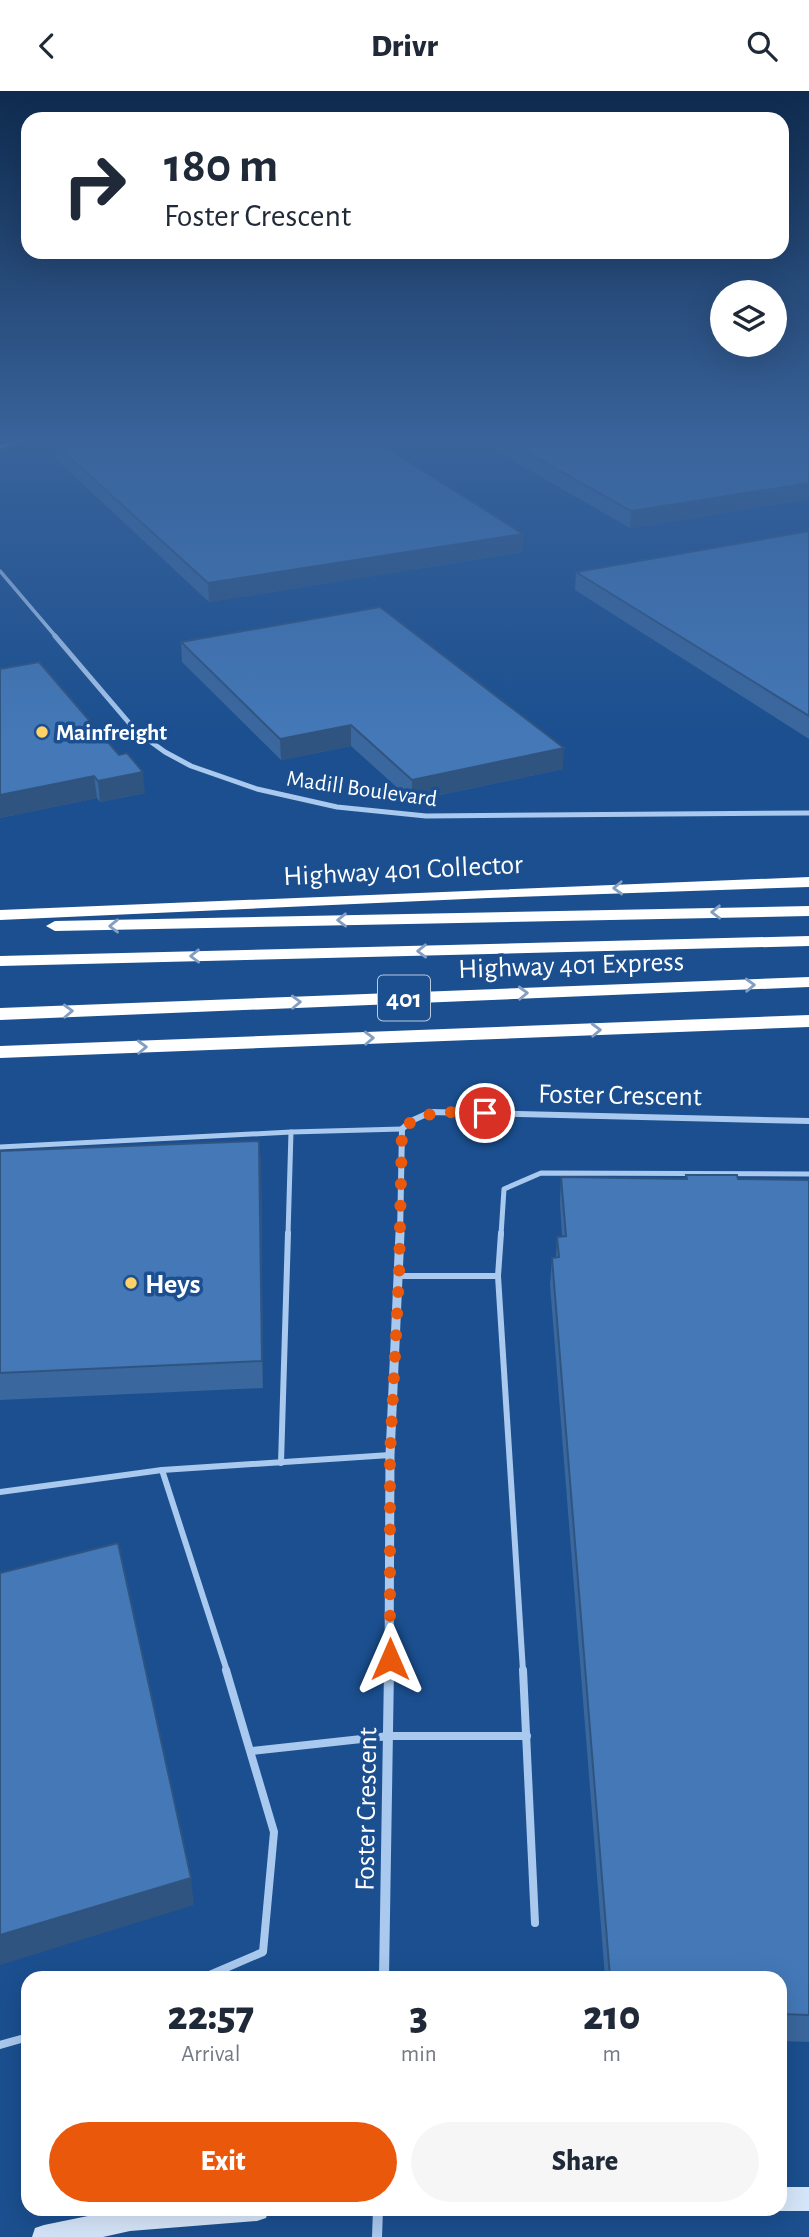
<!DOCTYPE html>
<html lang="en">
<head>
<meta charset="utf-8">
<style>
  :root { --surface:#fff; --page:#f6f6f7; --text:#1f2937; --muted:#747a83; --accent:#ea580c }
  body { margin:0; font-family:"Alegreya Sans",sans-serif; background:var(--page); color:var(--text); height:100vh; display:flex; flex-direction:column; font-size:26px; white-space:nowrap }
  * { box-sizing:border-box; margin:0 }
  p { font-size:23px; color:var(--muted) }
  .icon { flex:none; width:38px; height:38px; fill:none; stroke:currentColor; stroke-width:2; stroke-linecap:round; stroke-linejoin:round }
  .map { position:relative; flex:1; overflow:hidden }
  .panel { position:absolute; left:21px; top:1880px; width:766px; height:245px; display:flex; flex-direction:column; background:var(--surface); border-radius:21px; box-shadow:0 7px 28px #0002 }
  .panel>* { flex:none }
  .top-card { position:absolute; left:21px; top:21px; width:768px; height:147px; border-radius:21px; box-shadow:0 7px 28px #0002; background:#fff; color:var(--text); overflow:hidden }
  .tools { position:absolute; left:710px; top:189px; display:grid; gap:14px }
  .tools a { display:grid; place-items:center; width:77px; height:77px; border-radius:50%; background:var(--surface); box-shadow:0 7px 28px #0002; font-size:35px }
  .pin { position:absolute; display:grid; place-items:center; width:60px; height:60px; color:#fff; margin:-30px; border:4px solid #fff; border-radius:50%; box-shadow:0 2px 7px #0007 }
  .me { position:absolute; width:77px; margin:-38px; rotate:0deg; stroke-linejoin:round; filter:drop-shadow(0 0 5px #0008) }
  .turn { display:flex; align-items:center; gap:24px; height:147px; padding:0 28px; font-size:32px }
  .turn .icon { width:91px; height:91px; stroke-width:2.5 }
  .turn b { display:block; font-size:49px; line-height:60px }
  .eta { display:flex; justify-content:space-evenly; align-items:center; height:119px; text-align:center }
  .eta b { font-size:42px; font-weight:800; line-height:49px }
  .action { display:flex; gap:14px; margin-top:auto; padding:14px 28px }
  .action a { flex:1; height:80px; border-radius:42px; background:var(--accent); color:#fff; font-size:28px; font-weight:800; line-height:80px; text-align:center }
  .action a+a { background:var(--page); color:var(--text) }
  header { display:flex; justify-content:space-between; align-items:center; height:91px; padding:0 28px; background:var(--surface); font-size:32px; font-weight:800 }
  .map>svg:first-child { display:block }
</style>
</head>
<body>
<header><svg class="icon" aria-label="back" viewBox="0 0 24 24"><path d="M15 5l-7 7 7 7"/></svg>Drivr<svg class="icon" aria-label="search" viewBox="0 0 24 24"><circle cx="10" cy="10" r="6"/><path d="M15 15l6 6"/></svg></header>
<div class="map">
<svg width="809" height="2146" viewBox="0 0 809 2146">
  <rect width="100%" height="100%" fill="#1b4f8f"/>
  <g fill="none" stroke-linecap="round" stroke-linejoin="round">
    <g stroke="#a9c9ee" stroke-width="5">
      <path d="M0 1056 291 1041"/>
      <path d="M288 1144 291 1041 402 1038"/>
      <path d="M501 1144 504 1098 541 1082 809 1083"/>
    </g>
    <g stroke="#a9c9ee" stroke-width="6">
      <path d="M399 1185H498L523 1580"/>
      <path d="M498 1185 501 1142"/>
      <path d="M281 1372 288 1142"/>
      <path d="M162 1379 227 1580"/>
      <path d="M0 1401 162 1379 390 1364"/>
    </g>
    <g stroke="#a9c9ee" stroke-width="8">
      <path d="M523 1579 535 1832"/>
      <path d="M252 1660 389 1645H527"/>
      <path d="M205 1886 263 1861 274 1741 226 1579"/>
      <path d="M0 1954 28 1946"/>
    </g>
    <path stroke="#a9c9ee" stroke-width="3.5" d="M0 480 57 547"/>
    <path stroke="#a9c9ee" stroke-width="5" d="M55 545 136 640 165 661 191 675 257 698 337 716 426 725 809 722"/>
    <path stroke="#a9c9ee" stroke-width="6" d="M400 1144 402 1038 411 1030 431 1021 809 1030"/>
    <path stroke="#a9c9ee" stroke-width="9" d="M389 1580 390 1364 400 1142"/>
    <g stroke="#a9c9ee" stroke-width="10">
      <path d="M384 1886 389 1579"/>
      <path d="M377 2146 378 2118"/>
    </g>
    <g fill="#d6e6fa" fill-rule="evenodd">
      <path d="M30 346H39L0 358V354Z"/>
      <path d="M780 2096H809V2120H780L774 2118H780Z"/>
      <path d="M122 2118H269L266 2127 257 2130 130 2140 103 2146H32L35 2137 44 2134Z"/>
    </g>
    <g fill="#fff" fill-rule="evenodd">
      <path d="M809 786V796L488 807 0 829V819Z"/>
      <path d="M809 815V825L55 840 46 835 55 830Z"/>
      <path d="M809 845V855L0 875V865Z"/>
      <path d="M809 886V896L0 929V917Z"/>
      <path d="M809 924V936L0 967V955Z"/>
    </g>
  </g>
  <g fill="#3a679d">
    <path d="M472 346H809V408L630 437Z"/>
    <path d="M54 352 523 443 522 461 209 511 56 368Z"/>
    <path d="M809 440V648L575 499 576 481Z"/>
    <path d="M181 551 563 678 412 710 351 655 281 669 182 571Z"/>
    <path d="M0 578 145 702 100 711 97 707 0 727Z"/>
    <path d="M259 1050 261 1076 263 1297 0 1309V1060Z"/>
    <path d="M686 1084 738 1088 809 1089V1951L780 1950V1886H605L550 1194 552 1167H556L557 1146H562L560 1112 561 1086 686 1088Z"/>
  </g>
  <g fill="#305480">
    <path d="M809 392V408L630 437 631 420Z"/>
    <path d="M523 443 522 461 209 511 208 492Z"/>
    <path d="M351 634V655L281 669 280 648Z"/>
    <path d="M564 657 563 678 412 710V689Z"/>
    <path d="M143 681 145 702 100 711 98 690Z"/>
    <path d="M94 685 97 707 0 727V704Z"/>
    <path d="M259 1050 261 1076 263 1297 262 1270Z"/>
    <path d="M191 1787 194 1814 0 1874V1844Z"/>
  </g>
  <g fill="#4478b7" stroke="#305480" stroke-width="2">
    <path d="M105 346H370L523 443 208 492 54 352Z"/>
    <path d="M500 346H809V392L631 420Z"/>
    <path d="M809 440V625L576 481Z"/>
    <path d="M380 516 564 657 412 689 351 634 280 648 181 551Z"/>
    <path d="M39 571 119 664 127 662 143 681 98 690 94 685 0 704V578Z"/>
    <path d="M259 1050 262 1270 0 1282V1060Z"/>
    <path d="M686 1084H737L738 1088 809 1089V1924L780 1923V1886H610L552 1167 559 1166 557 1146 566 1145 561 1086 687 1088Z"/>
    <path d="M118 1452 191 1787 0 1844V1482Z"/>
  </g>
  <defs><path id="oneway-chevron" d="M-2-3.5L2.5 0L-2 3.5" fill="none" stroke-width="1.6" stroke-linecap="round" stroke-linejoin="round" transform="scale(1.75)"/></defs>
  <g stroke="#829ec1">
    <use href="#oneway-chevron" transform="translate(618 797) rotate(178)"/>
    <use href="#oneway-chevron" transform="translate(716 821) rotate(179)"/>
    <use href="#oneway-chevron" transform="translate(342 829) rotate(179)"/>
    <use href="#oneway-chevron" transform="translate(114 835) rotate(179)"/>
    <use href="#oneway-chevron" transform="translate(422 860) rotate(179)"/>
    <use href="#oneway-chevron" transform="translate(195 865) rotate(179)"/>
    <use href="#oneway-chevron" transform="translate(750 894) rotate(-2)"/>
    <use href="#oneway-chevron" transform="translate(523 902) rotate(-2)"/>
    <use href="#oneway-chevron" transform="translate(296 911) rotate(-2)"/>
    <use href="#oneway-chevron" transform="translate(68 920) rotate(-2)"/>
    <use href="#oneway-chevron" transform="translate(596 939) rotate(-2)"/>
    <use href="#oneway-chevron" transform="translate(369 947) rotate(-2)"/>
    <use href="#oneway-chevron" transform="translate(142 956) rotate(-2)"/>
  </g>
  <linearGradient id="sky" x2="0" y2="1"><stop stop-color="#0f2b4f"/><stop offset="0.54" stop-color="#39639b"/><stop offset="1" stop-color="#39639b" stop-opacity="0"/></linearGradient>
  <rect width="809" height="646" fill="url(#sky)"/>
  <g fill="none" stroke-linecap="round" stroke-linejoin="round">
    <path stroke="#ea580c" stroke-width="12" stroke-dasharray="0 21.6" d="M390 1568V1364L399 1185 402 1038C427 1016 454 1022 485 1022"/>
  </g>
  <g fill="#ffd166" stroke="#1b4f8f" stroke-width="2.5">
    <circle cx="42" cy="641" r="7"/>
    <circle cx="131" cy="1192" r="7"/>
  </g>
  <g text-anchor="middle" stroke-width="7" stroke-linejoin="round" paint-order="stroke">
    <g font-size="23" font-weight="bold" fill="#fff" stroke="#1b4f8f" text-anchor="start">
      <text x="56" y="649">Mainfreight</text>
    </g>
    <g font-size="23" fill="#fff" stroke="#1b4f8f">
      <text transform="translate(362 697) rotate(8)" y="8">Madill Boulevard</text>
    </g>
    <rect fill="#1b4f8f" stroke="#bbcadd" stroke-width="2" x="378" y="884.5" width="52" height="45" rx="5"/>
    <g font-size="26" font-weight="bold" fill="#fff">
      <text x="404" y="916">401</text>
    </g>
    <g font-size="28" fill="#fff" stroke="#1b4f8f">
      <text transform="translate(403 778) rotate(-3)" y="10">Highway 401 Collector</text>
      <text transform="translate(571 873) rotate(-2)" y="10">Highway 401 Express</text>
      <text transform="translate(620 1003) rotate(1)" y="10">Foster Crescent</text>
      <text transform="translate(365 1718) rotate(-89)" y="10">Foster Crescent</text>
    </g>
    <g font-size="28" font-weight="bold" fill="#fff" stroke="#1b4f8f" text-anchor="start">
      <text x="145" y="1202">Heys</text>
    </g>
  </g>
</svg>
<div class="tools">
<a><svg class="icon" aria-label="layers" viewBox="0 0 24 24"><path d="M12 4l9 5-9 5-9-5zM3 14l9 5 9-5"/></svg></a>
</div>
<div class="pin" style="left:485px;top:1022px;background:#d93025"><svg class="icon" aria-label="arrive" viewBox="0 0 24 24"><path d="M6 21V4h12l-3 4 3 4H6"/></svg></div>
<svg class="me" style="left:390px;top:1568px" viewBox="-20 -20 40 40"><path d="M0-17L14 15 0 8-14 15z" fill="#ea580c" stroke="#fff" stroke-width="4"/></svg>
<div class="top-card">
<div class="turn"><svg class="icon" aria-label="right" viewBox="0 0 24 24"><path d="M7 20v-9h11M14 6l5 5-5 5"/></svg><div><b>180 m</b>Foster Crescent</div></div>
</div>
<section class="panel">
<div class="eta">
<div><b>22:57</b><p>Arrival</p></div>
<div><b>3</b><p>min</p></div>
<div><b>210</b><p>m</p></div>
</div>
<div class="action"><a>Exit</a><a>Share</a></div>
</section>
</div>
</body>
</html>
